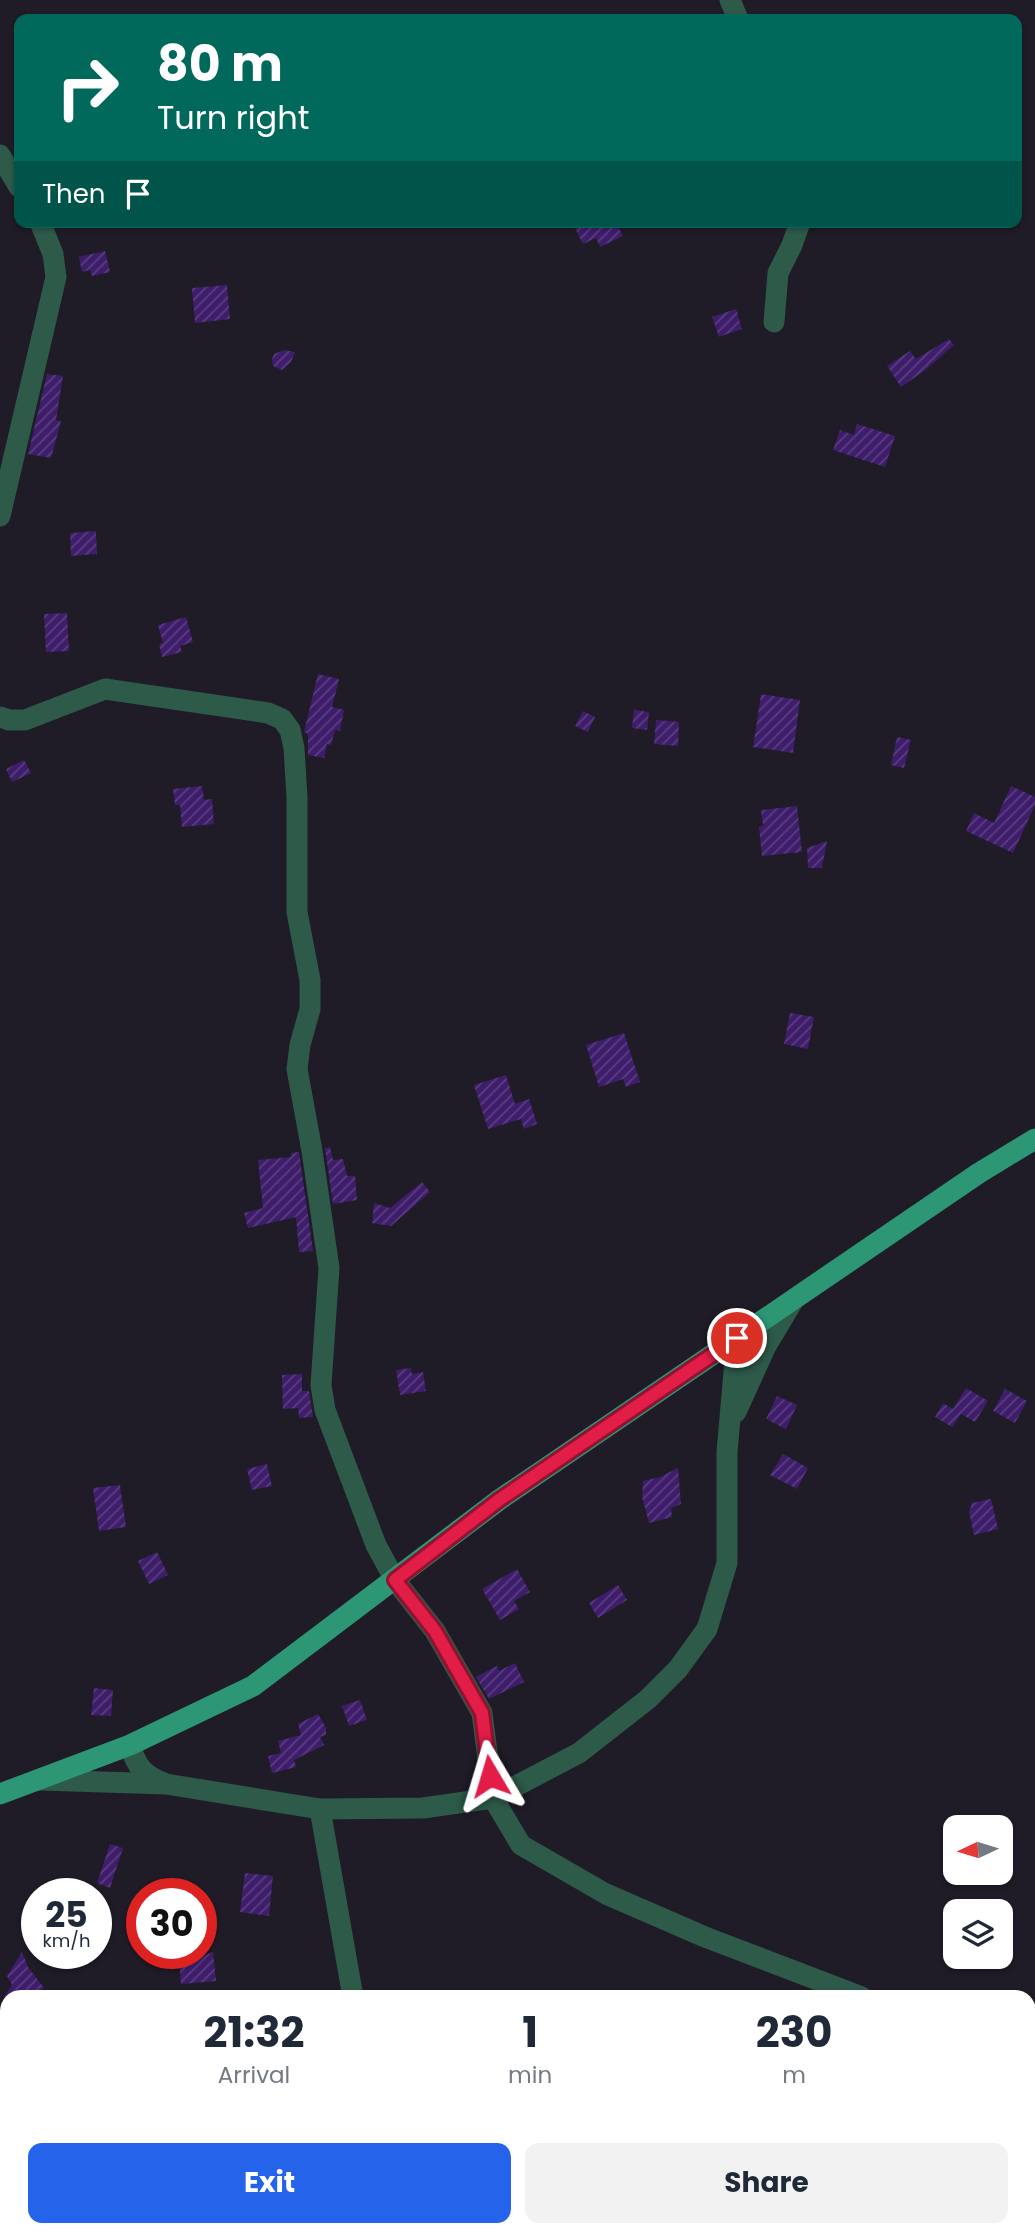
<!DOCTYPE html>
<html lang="en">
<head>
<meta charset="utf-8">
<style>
  :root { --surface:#fff; --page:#f2f2f3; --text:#1f2937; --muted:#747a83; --accent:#2563eb }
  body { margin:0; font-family:Poppins,sans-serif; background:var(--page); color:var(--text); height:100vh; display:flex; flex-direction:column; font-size:26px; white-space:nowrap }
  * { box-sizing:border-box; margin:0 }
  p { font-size:23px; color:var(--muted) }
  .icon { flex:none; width:38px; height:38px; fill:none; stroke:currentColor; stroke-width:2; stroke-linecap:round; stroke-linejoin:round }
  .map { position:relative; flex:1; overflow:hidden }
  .side { position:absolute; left:0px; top:1990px; width:1036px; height:247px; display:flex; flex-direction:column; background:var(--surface); border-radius:21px 21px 0 0; box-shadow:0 2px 5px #0004 }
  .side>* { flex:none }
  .banner { position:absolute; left:14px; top:14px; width:1008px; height:214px; border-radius:14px; box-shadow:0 2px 5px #0004; background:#00695c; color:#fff; overflow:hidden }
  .needle { width:46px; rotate:266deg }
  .tools { position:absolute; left:943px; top:1815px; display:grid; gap:14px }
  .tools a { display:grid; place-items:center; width:70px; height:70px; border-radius:14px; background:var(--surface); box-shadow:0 2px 5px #0004; font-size:35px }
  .speed { position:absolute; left:21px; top:1878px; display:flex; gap:14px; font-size:35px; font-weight:700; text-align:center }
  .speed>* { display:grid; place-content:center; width:91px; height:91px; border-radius:50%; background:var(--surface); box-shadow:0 2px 5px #0004; line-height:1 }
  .speed small { font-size:18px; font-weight:400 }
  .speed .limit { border:10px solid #d22; background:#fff; color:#111 }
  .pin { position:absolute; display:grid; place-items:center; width:60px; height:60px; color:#fff; margin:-30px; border:4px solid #fff; border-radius:50%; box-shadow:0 2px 7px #0007 }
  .me { position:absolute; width:77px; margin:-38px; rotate:353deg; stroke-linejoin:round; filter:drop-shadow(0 0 5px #0008) }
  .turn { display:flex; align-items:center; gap:24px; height:147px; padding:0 28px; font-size:32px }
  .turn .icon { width:91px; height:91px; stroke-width:2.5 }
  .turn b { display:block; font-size:49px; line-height:60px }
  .then { display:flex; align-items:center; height:66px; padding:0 28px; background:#0003; gap:14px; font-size:26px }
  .eta { display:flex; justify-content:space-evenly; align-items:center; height:119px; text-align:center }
  .eta b { font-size:42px; font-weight:700; line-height:49px }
  .button { display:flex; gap:14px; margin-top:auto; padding:14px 28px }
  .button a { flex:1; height:80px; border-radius:14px; background:var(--accent); color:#fff; font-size:28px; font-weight:700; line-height:80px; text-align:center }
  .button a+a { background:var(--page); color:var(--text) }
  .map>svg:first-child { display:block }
</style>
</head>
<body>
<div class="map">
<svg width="1035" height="2236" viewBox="0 0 1035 2236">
  <defs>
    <pattern id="building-hatch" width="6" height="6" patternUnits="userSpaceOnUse" patternTransform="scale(1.75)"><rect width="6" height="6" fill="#3e1d6b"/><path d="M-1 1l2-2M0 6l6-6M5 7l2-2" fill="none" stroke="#5a3e80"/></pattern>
  </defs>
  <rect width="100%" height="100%" fill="#1f1b27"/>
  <g fill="url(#building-hatch)">
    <path d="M572 222H616L623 236 600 247 596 238 583 244Z"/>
    <path d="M105 251 110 272 92 276 90 270 82 272 79 257Z"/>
    <path d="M227 285 230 319 195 323 192 288Z"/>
    <path d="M736 309 742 329 719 337 712 317Z"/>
    <path d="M949 339 954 345 924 371 901 387 887 366 910 351 916 359Z"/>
    <path d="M284 350 295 352 291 362 282 370 273 366 272 359 274 354Z"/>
    <path d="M47 374 63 376 56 420 61 421 51 458 28 454Z"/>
    <path d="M857 424 895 436 885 467 833 450 840 430 854 435Z"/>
    <path d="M96 531 97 554 71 556 70 533Z"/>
    <path d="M67 613 69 651 46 652 44 614Z"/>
    <path d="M186 617 193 642 180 646 182 652 162 657 159 644 163 643 158 625Z"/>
    <path d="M318 674 339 679 332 707 344 710 340 731 335 730 331 745 327 744 324 758 308 755V734L304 732Z"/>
    <path d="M761 694 800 700 793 753 753 747Z"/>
    <path d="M634 710 649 712 647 730 632 728Z"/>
    <path d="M583 711 595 717 588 732 575 726Z"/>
    <path d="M656 720 679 722 678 746 654 744Z"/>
    <path d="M897 737 911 740 904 768 891 765Z"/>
    <path d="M24 760 31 773 12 782 6 769Z"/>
    <path d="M202 786 204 800 212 799 214 824 182 827 180 805H175L173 789Z"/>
    <path d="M1011 786 1035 797V805L1013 853 966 831 974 813 994 823Z"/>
    <path d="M797 806 802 852 762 856 759 827 763 826 761 810Z"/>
    <path d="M827 841 822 868H808L807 848Z"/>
    <path d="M790 1013 814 1017 808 1049 784 1044Z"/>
    <path d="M624 1033 640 1082 626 1087 623 1079 599 1087 586 1045Z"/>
    <path d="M506 1075 515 1104 529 1099 537 1124 524 1129 521 1119 488 1129 474 1085Z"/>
    <path d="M330 1147 333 1160 343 1159 347 1176H355L357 1200 333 1204 325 1148Z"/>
    <path d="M299 1152 313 1251 299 1252 296 1217 248 1228 244 1213 263 1208 258 1160 291 1157V1153Z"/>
    <path d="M422 1182 430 1192 391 1226 372 1223 374 1203 390 1208Z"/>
    <path d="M411 1368 412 1374 423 1372 426 1391 400 1395 396 1370Z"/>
    <path d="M302 1374V1391H309L313 1417 299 1418 298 1408 283 1409 282 1375Z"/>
    <path d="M966 1388 988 1401 975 1422 961 1414 952 1427 935 1417 943 1403 953 1409Z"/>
    <path d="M1005 1389 1027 1401 1015 1423 993 1411Z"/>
    <path d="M777 1396 797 1405 786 1429 766 1419Z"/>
    <path d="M783 1454 808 1468 797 1489 770 1475Z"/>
    <path d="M267 1464 272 1486 252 1490 247 1469Z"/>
    <path d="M678 1468 681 1504 671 1508 672 1517 649 1523 642 1497 643 1481 660 1477Z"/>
    <path d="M120 1485 126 1527 99 1531 93 1488Z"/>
    <path d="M991 1499 998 1529 974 1535 969 1512 972 1503Z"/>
    <path d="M157 1552 168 1575 149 1584 138 1561Z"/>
    <path d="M517 1569 530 1592 514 1601 519 1609 500 1620 482 1589Z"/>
    <path d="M618 1585 627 1600 598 1618 589 1603Z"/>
    <path d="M515 1663 524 1682 489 1699 476 1677 497 1666 499 1671Z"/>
    <path d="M94 1688 113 1690 111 1716 91 1715Z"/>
    <path d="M360 1700 367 1720 349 1726 342 1706Z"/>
    <path d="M318 1714 326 1728V1735L320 1737 324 1745 294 1760 296 1767 272 1773 268 1756 281 1753 278 1741 301 1735 298 1724Z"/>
    <path d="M110 1844 123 1848 110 1888 97 1883Z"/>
    <path d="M245 1873 273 1876 269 1916 240 1912Z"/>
    <path d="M22 1952 28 1967 44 1988 32 1997H4L12 1985 7 1976Z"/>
    <path d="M213 1952 216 1981 181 1984 179 1958 186 1957V1953H203V1956Z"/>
  </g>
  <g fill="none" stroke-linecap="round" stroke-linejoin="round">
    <g stroke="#2d5a49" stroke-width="21">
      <path d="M730 0 738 19"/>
      <path d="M0 155 19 187"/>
      <path d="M774 322 778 273 792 245 800 222"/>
      <path d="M0 516 56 277 53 254 40 222"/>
      <path d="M0 717 9 720H25L105 689 268 713 282 719 290 730 294 748 297 798V912L310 980V1009L300 1045 297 1069 312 1151 329 1268 321 1385 325 1410 376 1545 395 1580 435 1631 482 1713 493 1798 521 1845 606 1894 705 1937 862 1997"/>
      <path d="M736 1412 765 1348 793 1301"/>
      <path d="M130 1745C136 1766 144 1776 164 1783"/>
      <path d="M40 1780 166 1784 320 1809 423 1808 493 1798 579 1753 648 1699 678 1669 707 1629 727 1563V1452L737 1338"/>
      <path d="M320 1809 353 1997"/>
      <path d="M1029 2060 1035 2062"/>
      <path d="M394 2230 395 2236"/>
    </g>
    <path stroke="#2c9675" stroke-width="21" d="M0 1794 130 1745 253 1686 499 1500 979 1173 1035 1139"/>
  </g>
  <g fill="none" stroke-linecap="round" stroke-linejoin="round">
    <g stroke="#92132f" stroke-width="18">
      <path id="route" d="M490 1776 482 1713 435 1631 395 1580 499 1500 737 1338"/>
    </g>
    <use href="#route" stroke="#e11d48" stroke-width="12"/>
  </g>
</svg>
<div class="tools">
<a><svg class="needle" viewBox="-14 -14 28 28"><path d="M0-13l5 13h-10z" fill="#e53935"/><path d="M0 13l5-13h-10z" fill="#747a83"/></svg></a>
<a><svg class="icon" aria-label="layers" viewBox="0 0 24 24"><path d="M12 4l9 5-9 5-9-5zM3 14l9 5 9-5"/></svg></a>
</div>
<div class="speed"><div>25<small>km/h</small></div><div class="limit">30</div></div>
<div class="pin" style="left:737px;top:1338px;background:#d93025"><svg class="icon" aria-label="arrive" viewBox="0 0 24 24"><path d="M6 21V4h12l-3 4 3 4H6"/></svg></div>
<svg class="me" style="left:490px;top:1776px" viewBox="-20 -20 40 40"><path d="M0-17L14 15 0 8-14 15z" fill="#e11d48" stroke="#fff" stroke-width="4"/></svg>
<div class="banner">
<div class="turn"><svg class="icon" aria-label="right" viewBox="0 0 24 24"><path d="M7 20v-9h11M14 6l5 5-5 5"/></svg><div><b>80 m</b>Turn right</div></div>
<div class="then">Then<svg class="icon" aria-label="arrive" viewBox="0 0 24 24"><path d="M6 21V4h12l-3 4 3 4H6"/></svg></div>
</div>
<section class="side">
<div class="eta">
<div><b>21:32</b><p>Arrival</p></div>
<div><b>1</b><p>min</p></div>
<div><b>230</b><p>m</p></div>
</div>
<div class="button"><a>Exit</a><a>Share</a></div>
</section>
</div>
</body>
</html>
